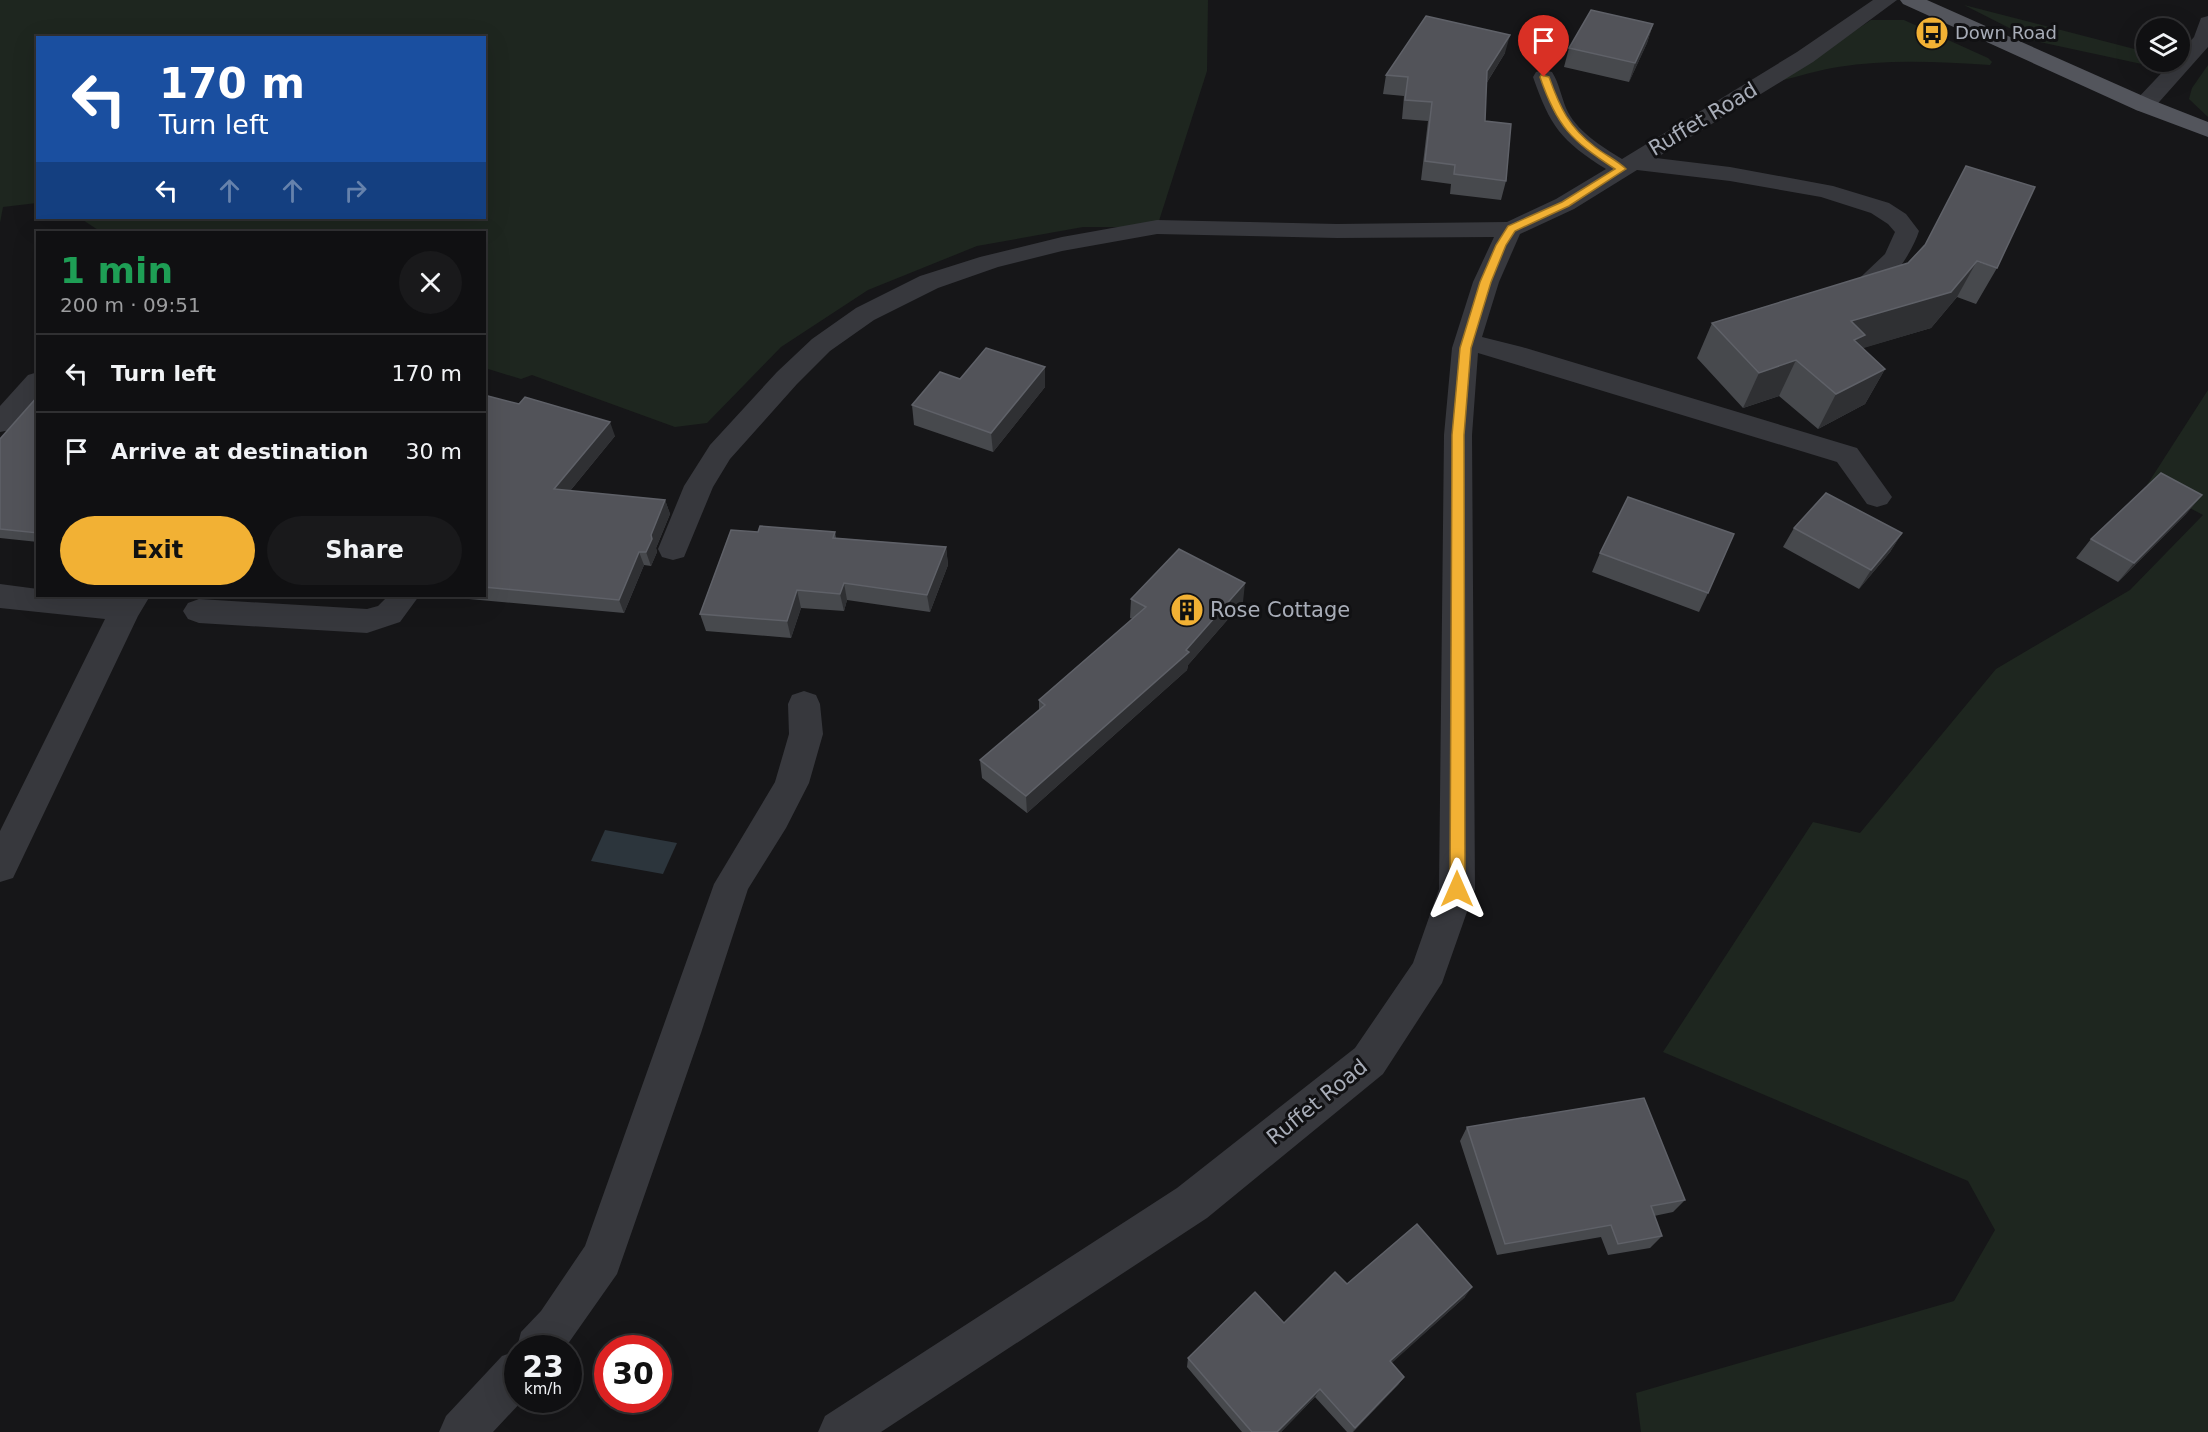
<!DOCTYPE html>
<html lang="en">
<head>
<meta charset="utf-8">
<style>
  :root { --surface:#101012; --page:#19191b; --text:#f1f3f6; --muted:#9c9d9f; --line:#303032; --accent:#f2b134 }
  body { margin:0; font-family:"DejaVu Sans",sans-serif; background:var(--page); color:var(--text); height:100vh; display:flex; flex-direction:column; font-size:22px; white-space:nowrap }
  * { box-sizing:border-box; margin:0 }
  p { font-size:20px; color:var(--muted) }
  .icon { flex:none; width:33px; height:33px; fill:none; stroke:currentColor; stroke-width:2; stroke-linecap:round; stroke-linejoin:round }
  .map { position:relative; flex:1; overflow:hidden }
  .side { position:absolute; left:36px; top:231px; width:450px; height:366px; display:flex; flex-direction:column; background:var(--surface); border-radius:0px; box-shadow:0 6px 24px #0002,0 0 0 2px var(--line) }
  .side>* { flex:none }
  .banner { position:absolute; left:36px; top:36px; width:450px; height:183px; border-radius:0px; box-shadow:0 6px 24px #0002,0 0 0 2px var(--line); background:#1a4fa0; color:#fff; overflow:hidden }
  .tools { position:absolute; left:2136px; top:18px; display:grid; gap:12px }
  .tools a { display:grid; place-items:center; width:54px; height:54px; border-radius:50%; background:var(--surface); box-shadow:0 6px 24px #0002,0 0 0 2px var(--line); font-size:30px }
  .speed { position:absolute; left:504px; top:1335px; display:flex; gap:12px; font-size:30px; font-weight:700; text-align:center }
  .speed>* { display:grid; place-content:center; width:78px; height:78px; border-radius:50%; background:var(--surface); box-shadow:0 6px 24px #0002,0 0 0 2px var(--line); line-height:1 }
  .speed small { font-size:15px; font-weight:400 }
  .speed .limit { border:9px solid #d22; background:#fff; color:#111 }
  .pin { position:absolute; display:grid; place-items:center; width:51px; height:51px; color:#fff; margin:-62px -26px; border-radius:50% 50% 50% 0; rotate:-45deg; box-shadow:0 0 6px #0007 }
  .pin .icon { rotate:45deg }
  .me { position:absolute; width:66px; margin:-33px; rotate:0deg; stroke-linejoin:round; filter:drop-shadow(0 0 4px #0008) }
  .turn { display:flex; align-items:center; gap:21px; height:126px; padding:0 24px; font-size:27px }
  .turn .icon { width:78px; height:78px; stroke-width:2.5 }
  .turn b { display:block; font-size:42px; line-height:51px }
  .lanes { display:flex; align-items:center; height:57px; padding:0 24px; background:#0003; justify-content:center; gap:30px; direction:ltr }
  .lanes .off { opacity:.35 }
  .round { display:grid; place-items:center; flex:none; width:63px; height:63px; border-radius:32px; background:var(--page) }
  .head { display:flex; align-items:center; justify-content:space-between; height:102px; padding:0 24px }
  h1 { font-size:36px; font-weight:700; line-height:45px; color:#1e9e55 }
  .button { display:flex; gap:12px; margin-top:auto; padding:12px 24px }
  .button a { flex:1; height:69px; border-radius:36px; background:var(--accent); color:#111; font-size:24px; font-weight:700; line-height:69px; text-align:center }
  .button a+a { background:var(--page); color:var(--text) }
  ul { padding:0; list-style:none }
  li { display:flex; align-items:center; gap:18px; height:78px; padding:0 24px; border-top:2px solid var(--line) }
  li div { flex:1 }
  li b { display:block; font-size:22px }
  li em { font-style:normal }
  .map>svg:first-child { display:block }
</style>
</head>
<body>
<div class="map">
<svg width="2208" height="1432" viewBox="0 0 2208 1432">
  <rect width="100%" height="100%" fill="#161618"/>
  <g fill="#1e261f">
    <path d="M0 0H1208L1207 71 1157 227H1083L977 246 868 290 781 347 707 423 675 427 532 375 521 379 485 368 484 232H101L80 218H484V38H38L37 203 3 207 0 223Z"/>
    <path d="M1964 5 2146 52V62H2160L2151 66 2035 41Z"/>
    <path d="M1871 20H1904L1988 58 1992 62 1990 65C1940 62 1888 59 1838 67 1819 70 1799 76 1780 81Z"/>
    <path d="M2208 65V117L2189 99 2192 88Z"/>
    <path d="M2208 390V1432H1641L1636 1393 1954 1301 1995 1230 1968 1181 1663 1052 1813 822 1860 833 1996 669 2130 590 2203 515 2147 485Z"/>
  </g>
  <path fill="#2c353c" d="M605 830 677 843 663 874 591 861Z"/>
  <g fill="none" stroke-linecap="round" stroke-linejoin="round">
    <g fill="#37383d" fill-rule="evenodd">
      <path d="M1873 0H1897L1813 62 1656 158 1730 167 1833 186 1889 203 1906 214 1919 231C1911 256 1880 304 1850 297L1846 291 1885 254 1895 232 1888 224 1871 213 1821 197 1730 181 1637 170 1574 209 1520 234 1499 282 1482 337 1522 347 1857 448 1892 497 1887 504 1877 507 1867 504 1837 462 1478 353 1472 435 1475 889 1442 983 1383 1074 1207 1218 881 1432H818L825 1416 1177 1188 1355 1048 1413 963 1439 889 1444 435 1452 348 1473 282 1494 237 1337 238 1157 234 1062 251 998 267 938 288 874 320 830 351 797 384 730 459 713 487 684 557 673 560 662 557 658 549 684 486 710 445 777 372 812 339 856 308 920 276 980 257 1062 237 1157 220 1337 224 1507 222 1556 199 1606 169C1561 141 1550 126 1533 77L1536 72 1544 70 1552 72C1559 83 1561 96 1566 108 1576 131 1601 146 1622 159L1797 52Z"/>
      <path d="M2208 16V47L2152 110 2144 112 2136 110 2133 105 2136 100 2172 62H2180V53L2194 37 2201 18Z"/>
      <path d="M38 372V399L10 430 0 432V406L28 375Z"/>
      <path d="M0 584 38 589V596H150L138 616 13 878 0 882V831L105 619 0 608Z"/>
      <path d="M388 596H419L400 622 367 633 199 623 188 619 183 611 188 603 199 599 367 609 378 606Z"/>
      <path d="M804 691 816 695 820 704 823 734 809 783 786 828 748 889 701 1033 617 1274 565 1348H518V1400H523L493 1432H439L446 1416 502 1356 516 1351 521 1332 541 1311 585 1246 714 884 775 782 789 734 788 704 792 695Z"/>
    </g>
    <path fill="#53555c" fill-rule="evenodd" d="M1900 0H1927L2152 100 2208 122V137L2136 110 1903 4Z"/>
  </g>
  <g fill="#47494d">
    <path d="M1653 24 1647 43 1629 82 1564 67 1569 48Z"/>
    <path d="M1505 53 1486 84 1485 121 1506 181 1501 200 1450 194 1451 184 1421 180 1428 121 1402 119 1404 96 1383 94 1386 75Z"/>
    <path d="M1924 245 1997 268 1976 304 1957 297 1931 328 1862 348 1885 369 1865 404 1818 429 1779 396 1743 408 1697 358 1712 323 1908 263Z"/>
    <path d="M1045 367V387L993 452 914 425 912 405Z"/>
    <path d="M484 395 615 436 570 491 665 500 670 514 656 548 657 552 651 566 644 565 624 613 436 596H484Z"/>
    <path d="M38 396V542L0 538V439Z"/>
    <path d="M2202 495 2186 514 2118 582 2076 558 2091 539Z"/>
    <path d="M1794 528 1902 533 1890 552 1859 589 1783 547Z"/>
    <path d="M835 532 836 538 946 547 948 565 930 612 847 600 844 611 801 608 791 638 706 631 700 614Z"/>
    <path d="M1600 553 1708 593 1699 612 1592 572Z"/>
    <path d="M1131 599 1243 602 1188 665 1187 670 1027 813 982 778 980 760 1039 710V700L1133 619 1130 618Z"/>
    <path d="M1467 1127 1685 1200 1673 1212 1654 1216 1662 1236 1650 1248 1608 1255 1601 1237 1497 1255 1460 1141Z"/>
    <path d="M1347 1284 1465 1297 1391 1363 1404 1377 1398 1385 1353 1432H1347L1315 1397 1281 1432H1242L1187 1367 1188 1358 1284 1323Z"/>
  </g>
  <g fill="#2f3033">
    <path d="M1653 24 1647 43 1629 82 1635 63Z"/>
    <path d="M1510 35 1505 53 1482 90 1487 71Z"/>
    <path d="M1977 261 1957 297 1931 328 1847 353 1851 321Z"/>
    <path d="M1796 360 1779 396 1743 408 1759 373Z"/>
    <path d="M1045 367V387L993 452 991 433Z"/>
    <path d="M1885 369 1865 404 1818 429 1836 394Z"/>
    <path d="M610 422 615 436 560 503 554 489Z"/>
    <path d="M2202 495 2186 514 2118 582 2134 563Z"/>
    <path d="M665 500 670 514 656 548 657 552 651 566 646 552 651 535Z"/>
    <path d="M1902 533 1890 552 1859 589 1871 570Z"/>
    <path d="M946 547 948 565 930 612 927 595Z"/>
    <path d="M639 552 644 565 624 613 619 600Z"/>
    <path d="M844 583 847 600 844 611 840 594Z"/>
    <path d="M1245 583 1243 602 1188 665 1187 670 1027 813 1026 796Z"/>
    <path d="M797 590 801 608 791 638 787 621Z"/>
    <path d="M1472 1287 1465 1297 1384 1370 1390 1361Z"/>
    <path d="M1404 1377 1398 1385 1352 1432 1355 1428Z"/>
    <path d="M1320 1389 1315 1397 1281 1432H1277Z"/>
  </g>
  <g fill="#525359" stroke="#5f6168" stroke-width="1.5">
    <path d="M1591 10 1653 24 1635 63 1569 48Z"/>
    <path d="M1426 16 1510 35 1487 71 1485 121 1511 124 1506 181 1454 174 1455 165 1425 161 1432 102 1405 100 1408 77 1386 75Z"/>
    <path d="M1966 166 2035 187 1997 268 1977 261 1951 292 1851 321 1865 335 1854 340 1885 369 1836 394 1796 360 1759 373 1712 323 1908 263 1925 245Z"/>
    <path d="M986 348 1045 367 991 433 912 405 940 372 960 379Z"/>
    <path d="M484 395 519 404 525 397 610 422 554 489 665 500 651 535 652 539 646 552H639L619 600 484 587Z"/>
    <path d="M38 396V533L0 529V439Z"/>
    <path d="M2161 473 2202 495 2134 563 2091 539Z"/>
    <path d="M1826 493 1902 533 1871 570 1794 528Z"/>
    <path d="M1628 497 1734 534 1708 593 1600 553Z"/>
    <path d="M760 526 835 532 833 538 946 547 927 595 844 583 840 594 797 590 787 621 700 614 731 530 758 532Z"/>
    <path d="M1179 549 1245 583 1186 650 1189 652 1026 796 980 760 1045 705 1039 700 1146 607 1131 599Z"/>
    <path d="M1644 1098 1685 1200 1651 1206 1662 1236 1618 1244 1611 1225 1505 1244 1467 1127Z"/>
    <path d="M1417 1224 1472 1287 1390 1361 1404 1377 1355 1428 1320 1389 1277 1432H1252L1188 1358 1255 1292 1284 1323 1335 1272 1347 1284Z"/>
  </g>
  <path fill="#f2b134" stroke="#9d7322" stroke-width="1.5" d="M1541 75 1549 77C1560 108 1569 127 1595 147 1605 155 1617 160 1626 169L1569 206 1515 231 1506 245 1491 282 1471 348 1464 435 1465 889 1462 894 1457 896 1452 894 1450 889 1452 435 1460 348 1480 282 1496 245 1508 226 1562 202 1615 169C1571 140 1557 127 1540 77Z"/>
  <defs>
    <g id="bus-disc" transform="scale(1.725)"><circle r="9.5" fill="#f2b134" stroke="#111113"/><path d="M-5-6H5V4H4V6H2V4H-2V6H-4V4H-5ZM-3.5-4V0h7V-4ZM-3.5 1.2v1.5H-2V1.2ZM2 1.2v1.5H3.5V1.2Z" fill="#111"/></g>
    <g id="building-disc" transform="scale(1.725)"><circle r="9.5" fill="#f2b134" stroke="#111113"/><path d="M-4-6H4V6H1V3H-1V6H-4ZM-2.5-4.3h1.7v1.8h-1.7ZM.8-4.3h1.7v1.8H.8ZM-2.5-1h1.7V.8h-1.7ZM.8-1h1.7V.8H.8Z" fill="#111"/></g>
  </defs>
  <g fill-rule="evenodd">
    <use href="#bus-disc" x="1932" y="33"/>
    <use href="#building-disc" x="1187" y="610"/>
  </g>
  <g text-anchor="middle" stroke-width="6" stroke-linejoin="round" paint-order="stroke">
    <g font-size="18" fill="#a8adb8" stroke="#111113" text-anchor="start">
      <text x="1955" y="39">Down Road</text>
    </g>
    <g font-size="21" fill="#a8adb8" stroke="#111113">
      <text transform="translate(1703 119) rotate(-31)" y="7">Ruffet Road</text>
      <text transform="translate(1317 1102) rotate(-39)" y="7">Ruffet Road</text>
    </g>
    <g font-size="21" fill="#a8adb8" stroke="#111113" text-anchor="start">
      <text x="1210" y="617">Rose Cottage</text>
    </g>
  </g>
</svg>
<div class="tools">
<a><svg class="icon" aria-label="layers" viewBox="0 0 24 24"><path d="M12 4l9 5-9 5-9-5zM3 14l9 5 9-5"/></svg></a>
</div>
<div class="speed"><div>23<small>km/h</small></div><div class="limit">30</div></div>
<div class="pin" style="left:1544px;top:77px;background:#d93025"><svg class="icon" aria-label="arrive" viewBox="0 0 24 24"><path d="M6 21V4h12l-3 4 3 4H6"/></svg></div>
<svg class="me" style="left:1457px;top:889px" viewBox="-20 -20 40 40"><path d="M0-17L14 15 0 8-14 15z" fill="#f2b134" stroke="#fff" stroke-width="4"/></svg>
<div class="banner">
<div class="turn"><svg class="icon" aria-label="left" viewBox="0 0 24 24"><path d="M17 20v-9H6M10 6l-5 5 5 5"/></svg><div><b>170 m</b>Turn left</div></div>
<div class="lanes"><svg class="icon" aria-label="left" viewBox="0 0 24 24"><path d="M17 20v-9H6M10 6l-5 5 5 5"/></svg><svg class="icon off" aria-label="ahead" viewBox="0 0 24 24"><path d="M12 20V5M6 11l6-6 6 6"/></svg><svg class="icon off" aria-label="ahead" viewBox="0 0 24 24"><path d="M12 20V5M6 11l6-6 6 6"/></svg><svg class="icon off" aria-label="right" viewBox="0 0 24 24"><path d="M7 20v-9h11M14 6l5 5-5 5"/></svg></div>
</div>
<section class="side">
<div class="head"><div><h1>1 min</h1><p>200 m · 09:51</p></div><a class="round"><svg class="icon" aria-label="close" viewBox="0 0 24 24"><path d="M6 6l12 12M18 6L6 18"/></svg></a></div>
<ul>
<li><svg class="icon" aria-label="left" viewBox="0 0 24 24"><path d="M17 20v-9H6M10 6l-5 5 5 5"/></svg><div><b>Turn left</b></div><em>170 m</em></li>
<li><svg class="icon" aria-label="arrive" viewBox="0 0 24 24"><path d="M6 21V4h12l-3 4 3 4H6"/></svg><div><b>Arrive at destination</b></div><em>30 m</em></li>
</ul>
<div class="button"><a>Exit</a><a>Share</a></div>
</section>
</div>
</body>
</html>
